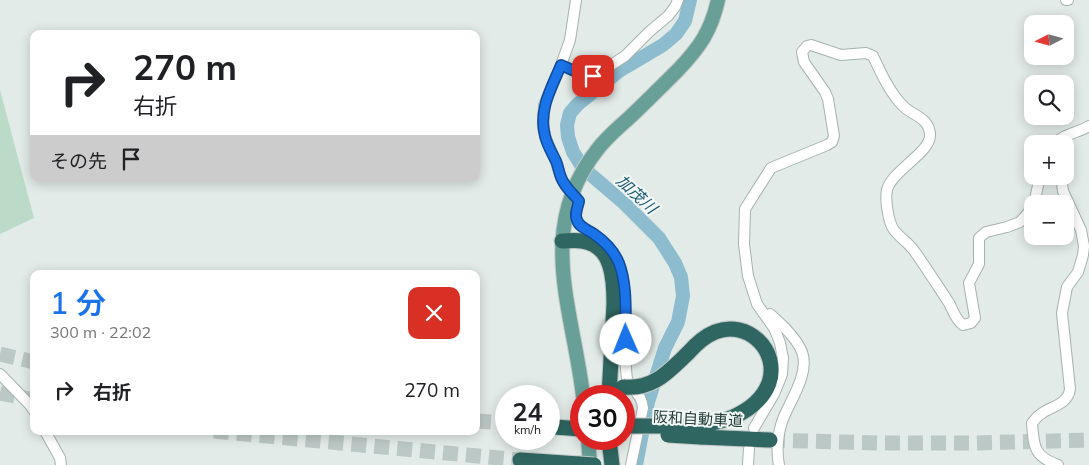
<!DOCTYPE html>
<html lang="ja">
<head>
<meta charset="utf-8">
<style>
  :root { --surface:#fff; --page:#f6f6f6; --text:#202124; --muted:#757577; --accent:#1a73e8 }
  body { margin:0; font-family:Mulish,"Noto Sans JP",sans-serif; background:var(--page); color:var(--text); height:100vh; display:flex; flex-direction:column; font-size:19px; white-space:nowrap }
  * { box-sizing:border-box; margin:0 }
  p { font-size:16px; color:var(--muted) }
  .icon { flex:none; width:28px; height:28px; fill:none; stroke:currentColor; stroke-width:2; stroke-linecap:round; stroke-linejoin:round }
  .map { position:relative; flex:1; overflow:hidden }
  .details { position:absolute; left:30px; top:270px; width:450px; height:165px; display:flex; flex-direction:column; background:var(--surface); border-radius:10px; box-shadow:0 2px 12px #0003 }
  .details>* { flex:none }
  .top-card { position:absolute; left:30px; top:30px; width:450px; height:152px; border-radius:10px; box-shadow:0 2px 12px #0003; background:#fff; color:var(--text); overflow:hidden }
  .needle { width:32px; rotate:264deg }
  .tools { position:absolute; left:1024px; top:15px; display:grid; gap:10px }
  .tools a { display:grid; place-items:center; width:50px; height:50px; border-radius:10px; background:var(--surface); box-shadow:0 2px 12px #0003; font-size:25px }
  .speed { position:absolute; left:495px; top:385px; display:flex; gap:10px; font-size:25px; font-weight:700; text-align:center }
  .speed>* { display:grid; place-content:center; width:65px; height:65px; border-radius:50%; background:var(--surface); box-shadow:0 2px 12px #0003; line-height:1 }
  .speed small { font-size:12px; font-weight:400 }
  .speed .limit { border:8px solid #d22; background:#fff; color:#111 }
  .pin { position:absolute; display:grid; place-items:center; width:42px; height:42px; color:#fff; margin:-21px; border-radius:10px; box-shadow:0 2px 8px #0006 }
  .me { position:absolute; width:55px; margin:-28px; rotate:359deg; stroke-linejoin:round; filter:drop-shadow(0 0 4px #0008) }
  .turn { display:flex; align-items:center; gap:18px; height:105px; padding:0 20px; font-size:22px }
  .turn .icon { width:65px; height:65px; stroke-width:2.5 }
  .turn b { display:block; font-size:35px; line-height:42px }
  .then { display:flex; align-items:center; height:48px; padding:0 20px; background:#0003; gap:10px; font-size:19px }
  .round { display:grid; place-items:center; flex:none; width:52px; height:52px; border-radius:10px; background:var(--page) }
  .headline { display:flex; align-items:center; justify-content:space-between; height:85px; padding:0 20px }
  h1 { font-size:30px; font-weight:600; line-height:38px; color:var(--accent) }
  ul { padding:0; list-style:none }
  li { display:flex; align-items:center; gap:15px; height:70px; padding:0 20px }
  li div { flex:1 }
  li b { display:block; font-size:19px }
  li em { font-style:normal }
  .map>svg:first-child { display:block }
</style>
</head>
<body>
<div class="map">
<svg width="1089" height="465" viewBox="0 0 1089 465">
  <rect width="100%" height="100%" fill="#e2ebe8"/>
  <path fill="#bbdbc8" d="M0 90 34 218 0 234Z"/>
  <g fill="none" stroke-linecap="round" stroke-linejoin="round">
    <path stroke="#8cbcce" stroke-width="14" d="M636 465 648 402 665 348 678 322 683 296 681 277 675 263 659 238 624 203 583 168 573 152 568 137 567 125 570 113 578 104 619 71 663 45 676 34 685 21 690 0"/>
    <g stroke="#bcc8c5" stroke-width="15" stroke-dasharray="15 8" stroke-linecap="butt">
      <path d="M0 354 34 362"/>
      <path d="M0 393 34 400"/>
      <path d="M476 421 506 423"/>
      <path d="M214 431 520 460"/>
      <path d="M770 440 879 443H975L1089 440"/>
    </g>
    <g stroke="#a5b3af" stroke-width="12">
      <g id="minor">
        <path d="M576 0 570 40 561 65 544 105 543 124 545 136 556 162 561 178 565 185 579 201C578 207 574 214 577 220 579 228 591 232 597 237 605 243 613 251 617 260 625 275 624 293 625 309 625 332 624 356 627 379 632 391 642 394 643 408L631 465"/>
        <path d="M1066 0H1068"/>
        <path d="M561 65 588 77 596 75 625 56 649 32 668 16 675 7 678 0"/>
        <path d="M1054 144C1063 134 1078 133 1089 126"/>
        <path d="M1034 204 1040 176"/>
        <path d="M770 314C781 324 796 337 802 352 810 373 790 401 783 419 778 432 776 451 779 465"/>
        <path d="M0 374 30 405 34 411"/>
        <path d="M754 428 774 394 779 382 782 374 783 358 780 343 777 335 774 328 757 304 748 276 744 244 745 209 771 168 827 145 832 142 834 136 828 99 825 92 804 62 802 52 807 46 811 45 841 55 866 53 873 56C881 73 889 91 902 105 912 116 928 116 930 134 932 152 892 170 887 190 885 199 888 222 894 230 900 238 909 243 915 252 927 269 938 286 949 303 954 312 955 319 963 325L971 323 975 318 969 283 979 264V238L986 232 1007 227 1020 222 1028 213 1032 206"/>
        <path d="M45 431 60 458 61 465"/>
        <path d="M748 464 749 449"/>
        <path d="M1058 465C1033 456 1034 446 1032 423 1035 420 1037 416 1041 414 1051 406 1068 405 1070 389L1062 313 1067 287 1078 272 1083 255 1084 246 1081 230 1063 191 1061 176"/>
      </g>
    </g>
    <g stroke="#c1c8c7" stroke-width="16">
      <g id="major">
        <path d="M583 396C573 309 535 229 597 150 606 138 618 128 629 118 646 102 662 86 678 70 700 47 711 31 718 0"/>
        <path d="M588 439 590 465"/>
      </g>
    </g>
    <g stroke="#c1c8c7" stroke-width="17">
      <g id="highway">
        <path d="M562 241C568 241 575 240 582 241 613 245 614 280 614 304L609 396"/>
        <path d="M688 353C696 344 705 336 715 332 747 319 780 350 769 383 763 399 749 410 733 417 724 421 714 423 703 424"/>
        <path d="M555 427 581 429"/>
        <path d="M701 437 770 440"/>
        <path d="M609 439 612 465"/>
        <path d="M520 460 579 464"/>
      </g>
    </g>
    <use href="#minor" stroke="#fff" stroke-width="10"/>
    <use href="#major" stroke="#689f97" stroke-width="14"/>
    <use href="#highway" stroke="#306661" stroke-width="15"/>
    <g stroke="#c1c8c7" stroke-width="17" stroke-linecap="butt">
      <g id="highway-bridge">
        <path d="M623 387C653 390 668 372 688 353"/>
        <path d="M624 426H687L703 424"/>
        <path d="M668 435 701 437"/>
        <path d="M579 464 594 465"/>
      </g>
    </g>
    <use href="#highway-bridge" stroke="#306661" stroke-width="15"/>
  </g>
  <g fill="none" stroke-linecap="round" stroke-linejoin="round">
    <g stroke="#114b97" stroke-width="12">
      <path id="route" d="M593 76 588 77 561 65C552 87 538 110 545 136 547 145 552 153 556 161 559 168 559 176 564 183 568 190 574 195 579 201 578 207 574 214 577 220 579 227 588 230 594 234 604 241 614 251 619 263 628 287 625 314 626 340"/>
    </g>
    <use href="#route" stroke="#1a73e8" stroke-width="9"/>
  </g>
  <g text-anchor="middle" stroke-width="4" stroke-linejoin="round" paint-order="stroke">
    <g font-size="15" fill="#233b37" stroke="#f2f8f6">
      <text transform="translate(698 419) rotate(3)" y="5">阪和自動車道</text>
    </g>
    <g font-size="16" font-style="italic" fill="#205c74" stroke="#f2f8f6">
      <text transform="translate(637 194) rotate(43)" y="6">加茂川</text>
    </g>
  </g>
</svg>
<div class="tools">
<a><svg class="needle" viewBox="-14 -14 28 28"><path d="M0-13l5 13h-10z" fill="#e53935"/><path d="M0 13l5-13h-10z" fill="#757577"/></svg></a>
<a><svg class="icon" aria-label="search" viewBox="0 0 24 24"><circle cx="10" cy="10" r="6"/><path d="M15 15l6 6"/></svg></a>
<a>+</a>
<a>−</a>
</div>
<div class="speed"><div>24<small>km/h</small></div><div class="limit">30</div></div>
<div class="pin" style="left:593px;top:76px;background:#d93025"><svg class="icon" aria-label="arrive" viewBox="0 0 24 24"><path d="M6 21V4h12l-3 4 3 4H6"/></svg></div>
<svg class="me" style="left:626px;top:340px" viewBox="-20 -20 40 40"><circle r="19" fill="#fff"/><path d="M0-13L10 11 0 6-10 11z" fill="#1a73e8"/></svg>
<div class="top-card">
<div class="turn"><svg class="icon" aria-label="right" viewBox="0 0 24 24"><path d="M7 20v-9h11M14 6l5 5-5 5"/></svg><div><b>270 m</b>右折</div></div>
<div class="then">その先<svg class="icon" aria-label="arrive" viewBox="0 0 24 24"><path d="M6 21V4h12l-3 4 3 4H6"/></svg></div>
</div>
<section class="details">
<div class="headline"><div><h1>1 分</h1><p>300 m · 22:02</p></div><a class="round" style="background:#d93025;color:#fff"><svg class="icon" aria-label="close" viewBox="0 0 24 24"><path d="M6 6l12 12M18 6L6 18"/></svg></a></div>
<ul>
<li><svg class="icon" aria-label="right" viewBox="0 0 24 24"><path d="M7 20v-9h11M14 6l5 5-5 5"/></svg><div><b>右折</b></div><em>270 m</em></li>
</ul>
</section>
</div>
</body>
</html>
